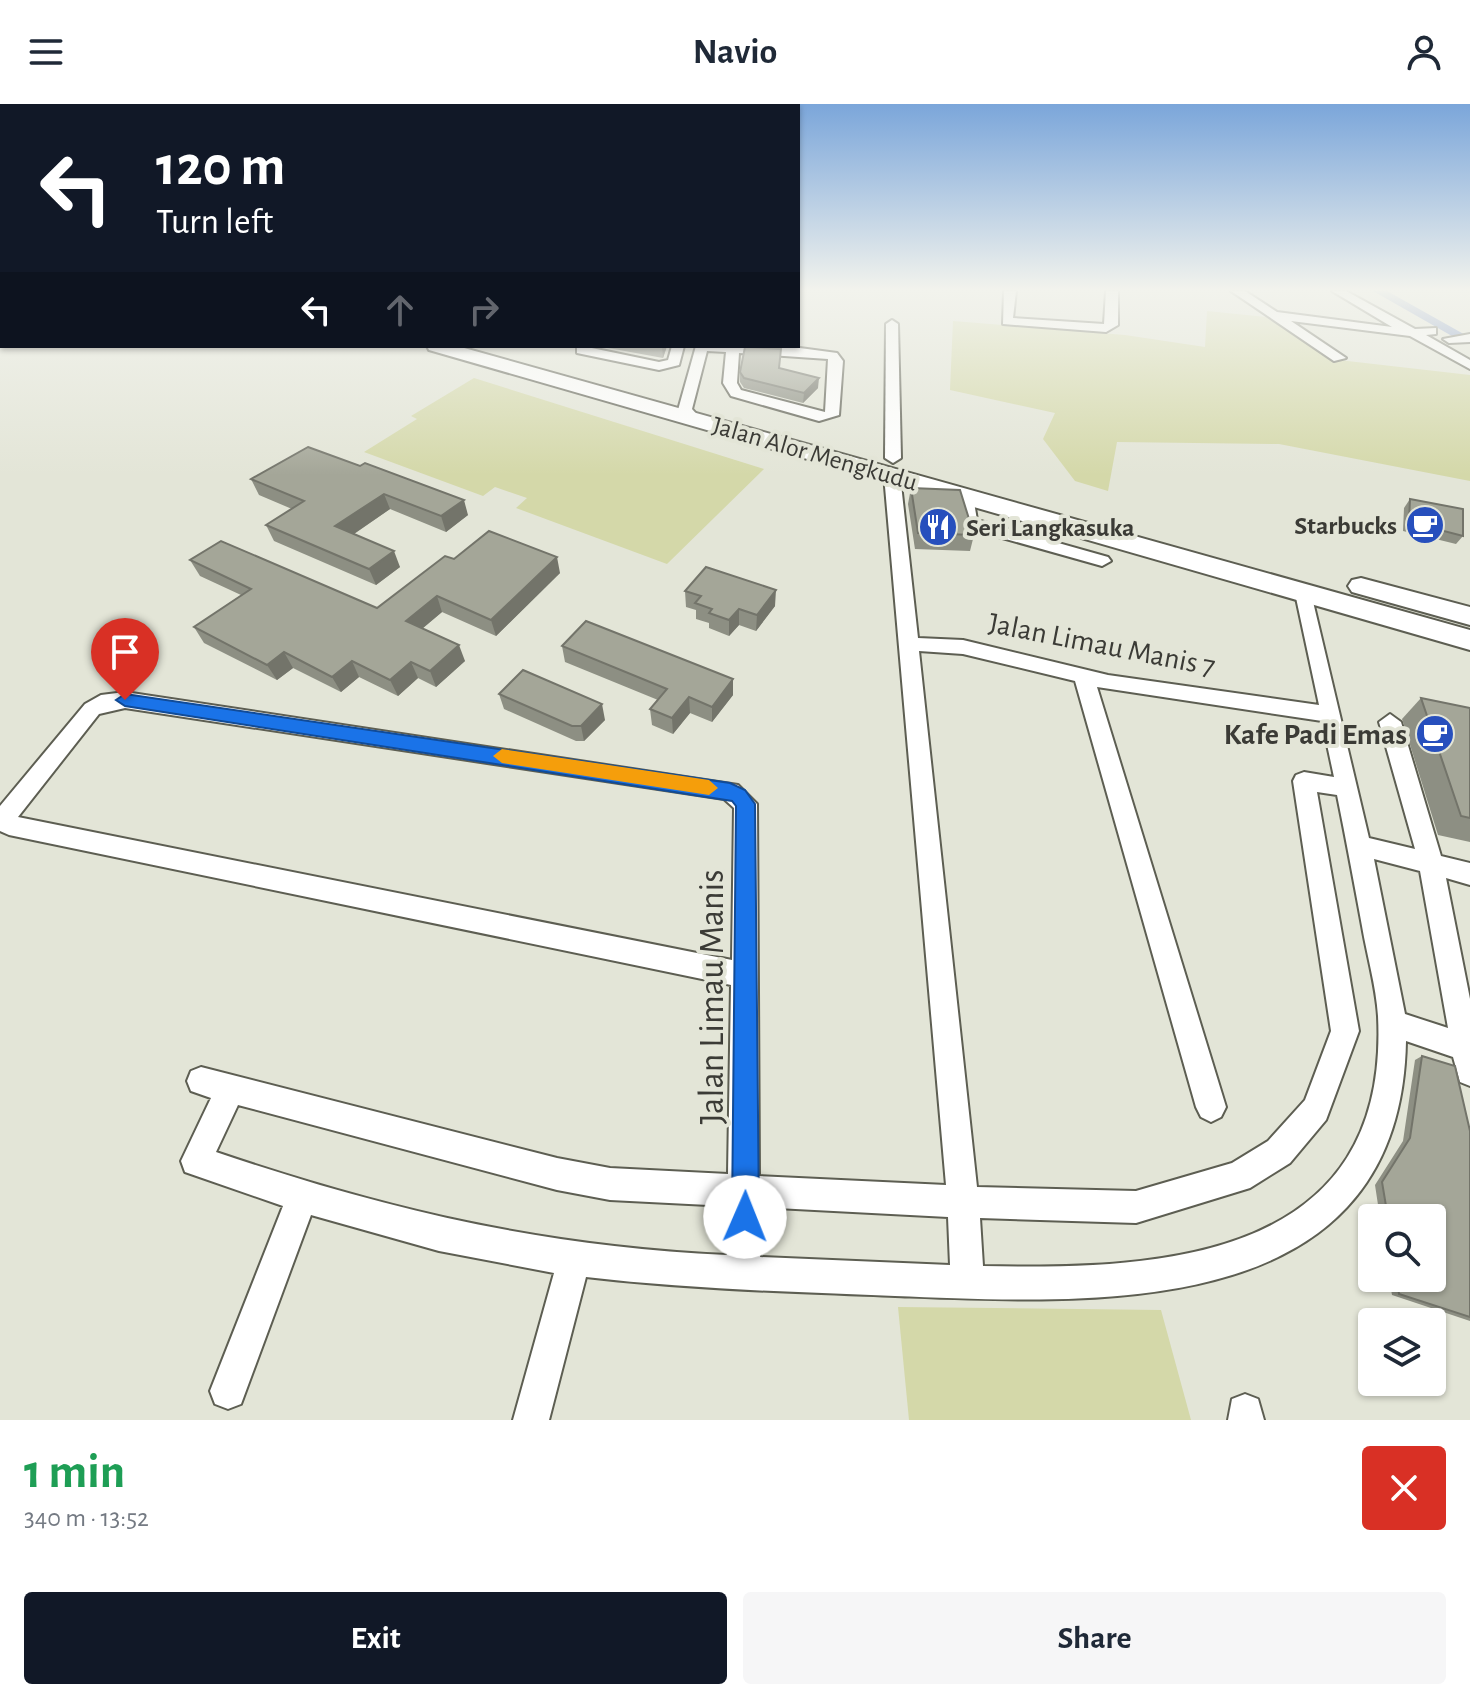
<!DOCTYPE html>
<html lang="en">
<head>
<meta charset="utf-8">
<style>
  :root { --surface:#fff; --page:#f6f6f7; --text:#1f2937; --muted:#747a83; --accent:#111827 }
  body { margin:0; font-family:"Alegreya Sans",sans-serif; background:var(--page); color:var(--text); height:100vh; display:flex; flex-direction:column; font-size:30px; white-space:nowrap }
  * { box-sizing:border-box; margin:0 }
  p { font-size:26px; color:var(--muted) }
  .icon { flex:none; width:44px; height:44px; fill:none; stroke:currentColor; stroke-width:2; stroke-linecap:round; stroke-linejoin:round }
  .map { position:relative; height:1316px; overflow:hidden }
  .panel { display:flex; flex-direction:column; background:var(--surface); flex:1 }
  .panel>* { flex:none }
  .hud { position:absolute; left:0px; top:0px; width:800px; height:244px; box-shadow:0 2px 6px #0004; background:#111827; color:#fff; overflow:hidden }
  .buttons { position:absolute; left:1358px; top:1100px; display:grid; gap:16px }
  .buttons a { display:grid; place-items:center; width:88px; height:88px; border-radius:8px; background:var(--surface); box-shadow:0 2px 6px #0004; font-size:40px }
  .pin { position:absolute; display:grid; place-items:center; width:68px; height:68px; color:#fff; margin:-82px -34px; border-radius:50% 50% 50% 0; rotate:-45deg; box-shadow:0 0 8px #0007 }
  .pin .icon { rotate:45deg }
  .me { position:absolute; width:88px; margin:-44px; rotate:1deg; stroke-linejoin:round; filter:drop-shadow(0 0 6px #0008) }
  .turn { display:flex; align-items:center; gap:28px; height:168px; padding:0 24px; font-size:36px }
  .turn .icon { width:104px; height:104px; stroke-width:2.5 }
  .turn b { display:block; font-size:56px; line-height:68px }
  .lanes { display:flex; align-items:center; height:76px; padding:0 24px; background:#0003; justify-content:center; gap:40px; direction:ltr }
  .lanes .off { opacity:.35 }
  .round { display:grid; place-items:center; flex:none; width:84px; height:84px; border-radius:8px; background:var(--page) }
  .overview { display:flex; align-items:center; justify-content:space-between; height:136px; padding:0 24px }
  h1 { font-size:48px; font-weight:700; line-height:60px; color:#1e9e55 }
  .primary-button { display:flex; gap:16px; margin-top:auto; padding:16px 24px }
  .primary-button a { flex:1; height:92px; border-radius:8px; background:var(--accent); color:#fff; font-size:32px; font-weight:700; line-height:92px; text-align:center }
  .primary-button a+a { background:var(--page); color:var(--text) }
  header { display:flex; justify-content:space-between; align-items:center; height:104px; padding:0 24px; background:var(--surface); font-size:36px; font-weight:700 }
  .map>svg:first-child { display:block }
</style>
</head>
<body>
<header><svg class="icon" aria-label="menu" viewBox="0 0 24 24"><path d="M4 6h16M4 12h16M4 18h16"/></svg>Navio<svg class="icon" aria-label="person" viewBox="0 0 24 24"><circle cx="12" cy="8" r="4"/><path d="M4 21q1-7 8-7t8 7"/></svg></header>
<div class="map">
<svg width="1470" height="1316" viewBox="0 0 1470 1316">
  <rect width="100%" height="100%" fill="#e3e5d7"/>
  <g fill="#d4d8a9">
    <path d="M1207 207 1266 213 1330 255 1470 271V377L1279 340 1117 338 1108 387 1075 377 1043 335 1055 309 950 286 953 217 1125 231 1205 243Z"/>
    <path d="M474 274 764 365 667 460 516 404 527 394 495 383 483 392 364 348 417 315 411 312Z"/>
    <path d="M898 1203 1161 1206 1191 1316H909Z"/>
  </g>
  <g fill="none" stroke-linecap="round" stroke-linejoin="round">
    <path fill="#7890c4" fill-rule="evenodd" d="M1373 187H1387L1469 233 1459 236Z"/>
    <g stroke="#5d5e52" stroke-width="4">
      <g id="street">
        <path d="M1004 187H1016L1013 214 1104 220 1106 187H1118V221L1106 228 1003 220Z"/>
        <path d="M1231 187H1245L1277 208 1392 223 1332 187H1346L1415 225 1436 224V230L1426 231 1470 256V265L1410 232 1291 217 1346 254 1334 257Z"/>
        <path d="M2 198V206L0 207V199Z"/>
        <path d="M892 216 898 220 901 354 893 359 885 354 886 220Z"/>
        <path d="M1470 230V238L1449 239 1443 235Z"/>
        <path d="M582 242 659 258 668 256 672 242H684L679 261 659 266 577 249V243Z"/>
        <path d="M696 242H785L837 249 843 257 839 311 819 317 731 292 723 279 726 248 707 247 692 305 701 315 689 318 678 306ZM739 249 828 255 825 308 741 286 737 279Z"/>
        <path d="M892 366 900 371 918 534 963 536 1108 571 1319 601 1295 489 1298 485H1310L1369 734 1415 745 1379 618 1390 610 1401 618 1441 752 1470 759V781L1446 774 1470 895V982L1460 978 1453 953 1406 937C1401 1219 1098 1200 895 1192 792 1188 689 1185 586 1173L549 1316H513L554 1169 439 1147 311 1111 241 1300 228 1305 215 1300 210 1287 283 1102 185 1068 181 1057 211 994 191 987 187 977 191 967 201 963 557 1054 610 1064 728 1070 731 881 9 731 0 727V702L85 600 101 591 125 588 738 681 757 700 759 1072 946 1081 884 371ZM919 547 963 550 1075 577 1196 1003 1201 1013 1211 1018 1221 1013 1226 1003 1097 583 1322 617 1334 673 1304 668 1296 671 1293 677 1331 927 1305 996 1268 1037 1232 1059 1136 1087 977 1083ZM125 604 724 695 734 704 732 856 18 713 99 610ZM1317 688 1337 691C1346 735 1354 779 1362 822 1367 852 1376 881 1378 912 1390 1154 1166 1166 983 1162L980 1114 1136 1119 1250 1084 1290 1059 1326 1016 1359 927ZM1374 755 1420 767 1448 924 1405 910ZM238 1001 557 1086 610 1096 728 1102 727 1151C541 1142 391 1107 216 1048ZM759 1103 948 1113 950 1161 760 1153Z"/>
        <path d="M965 387 973 392 977 416 1108 453 1111 457 1102 462 963 423 957 392Z"/>
        <path d="M1245 1290 1258 1295 1264 1316H1228L1232 1295Z"/>
      </g>
    </g>
    <g stroke="#5d5e52" stroke-width="4">
      <g id="secondary">
        <path d="M427 242H457L1470 526V546L429 246Z"/>
        <path d="M1361 474 1470 503V521L1352 488 1348 482 1352 476Z"/>
      </g>
    </g>
    <use href="#street" fill="#fff" fill-rule="evenodd"/>
    <use href="#secondary" fill="#fff" fill-rule="evenodd"/>
  </g>
  <g fill="#8d8f83">
    <path d="M603 242H667L663 254 603 243Z"/>
    <path d="M780 264 818 284 803 299 744 284 740 278V268Z"/>
    <path d="M308 343 468 411 446 428 390 405 354 430 400 463 376 481 274 437 266 421 292 405 259 391 251 375Z"/>
    <path d="M911 384 974 431 970 447 915 445 908 400Z"/>
    <path d="M1410 395 1463 432 1456 440 1403 427 1404 404Z"/>
    <path d="M454 455 560 469 496 532 442 508 422 525 465 557 436 583 418 574 398 592 359 573 341 588 293 564 277 576 204 539 194 523 241 491 200 472 190 456 377 504Z"/>
    <path d="M685 487 775 502 756 527 739 521 729 532 709 524V519L696 515V506L686 503Z"/>
    <path d="M562 542 733 591 712 618 690 609 673 630 652 621 650 605 658 596 565 558Z"/>
    <path d="M499 590 605 616 584 637H576L504 605Z"/>
    <path d="M1421 594 1470 604V738L1438 731 1402 615Z"/>
    <path d="M1422 952 1470 1027V1217L1392 1191 1389 1174H1432V1114H1380L1375 1081 1403 1037 1415 956Z"/>
  </g>
  <g fill="#73746a">
    <path d="M662 242H667L663 254Z"/>
    <path d="M819 274 818 284 803 299 804 289Z"/>
    <path d="M384 390 390 405 342 438 335 422Z"/>
    <path d="M464 396 468 411 446 428 441 412Z"/>
    <path d="M394 447 400 463 376 481 369 465Z"/>
    <path d="M557 453 560 469 496 532 491 516Z"/>
    <path d="M776 486 775 502 756 527 757 511Z"/>
    <path d="M437 492 442 508 412 533 406 517Z"/>
    <path d="M739 505V521L729 532V516Z"/>
    <path d="M459 541 465 557 436 583 430 567Z"/>
    <path d="M284 548 293 564 277 576 267 561Z"/>
    <path d="M352 557 359 573 341 588 332 573Z"/>
    <path d="M411 558 418 574 398 592 390 576Z"/>
    <path d="M733 575V591L712 618V603Z"/>
    <path d="M689 593 690 609 673 630 672 614Z"/>
    <path d="M602 600 605 616 584 637 581 622Z"/>
  </g>
  <g fill="#a4a698" stroke="#73746a" stroke-width="2">
    <path d="M745 243 781 245 779 264 819 274 804 289 744 274 740 268Z"/>
    <path d="M308 343 360 362 365 359 464 396 441 412 384 390 335 422 394 447 369 465 266 421 304 397 251 375Z"/>
    <path d="M911 384 960 386 974 431 918 429Z"/>
    <path d="M1410 395 1463 405V432L1409 418Z"/>
    <path d="M489 427 557 453 491 516 437 492 406 517 459 541 430 567 411 558 390 576 352 557 332 573 284 548 267 561 194 523 251 485 190 456 221 437 377 504 445 452 454 455Z"/>
    <path d="M706 463 776 486 757 511 739 505 729 516 709 509 712 505 695 499 701 492 685 487Z"/>
    <path d="M586 517 733 575 712 603 689 593 672 614 650 605 667 585 562 542Z"/>
    <path d="M523 566 602 600 581 622H572L499 590Z"/>
    <path d="M1421 594 1470 604V714L1461 712Z"/>
    <path d="M1422 952 1455 962 1470 1027V1213L1399 1190 1397 1174H1432V1114H1388L1382 1078 1410 1034Z"/>
  </g>
  <linearGradient id="sky" x2="0" y2="1"><stop stop-color="#7ba6da"/><stop offset="0.5" stop-color="#f2f3ed"/><stop offset="1" stop-color="#f2f3ed" stop-opacity="0"/></linearGradient>
  <rect width="1470" height="371" fill="url(#sky)"/>
  <path fill="#1a73e8" stroke="#114b97" stroke-width="2" d="M125 590 730 679 745 686 755 700 759 1113 755 1122 745 1126 736 1122 732 1113 736 702 732 697 125 602 116 596Z"/>
  <path fill="#f59e0b" d="M502 645 709 676 718 684 709 691 502 659 493 652Z"/>
  <defs>
    <g id="cafe-disc" transform="scale(2)"><circle r="9.5" fill="#274fbd" stroke="#e3e5d7"/><path d="M-5.5-4.5H6V0H3Q3 3.5 0 3.5H-2.5Q-5.5 3.5-5.5 0ZM3-3.2v2h1.7v-2ZM-6 4.5H4V6H-6Z" fill="#fff"/></g>
    <g id="restaurant-disc" transform="scale(2)"><circle r="9.5" fill="#274fbd" stroke="#e3e5d7"/><path d="M-5-6h1v4h1v-4h1v4h1v-4h1v5L-1.5 .5V6h-2V.5L-5-1ZM5-6V6H3V1.5H1.5Q1.5-4 5-6Z" fill="#fff"/></g>
  </defs>
  <g fill-rule="evenodd">
    <use href="#cafe-disc" x="1425" y="421"/>
    <use href="#restaurant-disc" x="938" y="423"/>
    <use href="#cafe-disc" x="1435" y="630"/>
  </g>
  <g text-anchor="middle" stroke-width="8" stroke-linejoin="round" paint-order="stroke">
    <g font-size="26" fill="#3b3b36" stroke="#e3e5d7">
      <text transform="translate(815 349) rotate(16)" y="9">Jalan Alor Mengkudu</text>
    </g>
    <g font-size="26" font-weight="bold" fill="#3b3b36" stroke="#e3e5d7" text-anchor="end">
      <text x="1397" y="430">Starbucks</text>
      <text x="966" y="432" text-anchor="start">Seri Langkasuka</text>
    </g>
    <g font-size="30" fill="#3b3b36" stroke="#e3e5d7">
      <text transform="translate(1102 540) rotate(11)" y="10">Jalan Limau Manis 7</text>
    </g>
    <g font-size="30" font-weight="bold" fill="#3b3b36" stroke="#e3e5d7" text-anchor="end">
      <text x="1407" y="640">Kafe Padi Emas</text>
    </g>
    <g font-size="36" fill="#3b3b36" stroke="#e3e5d7">
      <text transform="translate(710 893) rotate(-90)" y="13">Jalan Limau Manis</text>
    </g>
  </g>
</svg>
<div class="buttons">
<a><svg class="icon" aria-label="search" viewBox="0 0 24 24"><circle cx="10" cy="10" r="6"/><path d="M15 15l6 6"/></svg></a>
<a><svg class="icon" aria-label="layers" viewBox="0 0 24 24"><path d="M12 4l9 5-9 5-9-5zM3 14l9 5 9-5"/></svg></a>
</div>
<div class="pin" style="left:125px;top:596px;background:#d93025"><svg class="icon" aria-label="arrive" viewBox="0 0 24 24"><path d="M6 21V4h12l-3 4 3 4H6"/></svg></div>
<svg class="me" style="left:745px;top:1113px" viewBox="-20 -20 40 40"><circle r="19" fill="#fff"/><path d="M0-13L10 11 0 6-10 11z" fill="#1a73e8"/></svg>
<div class="hud">
<div class="turn"><svg class="icon" aria-label="left" viewBox="0 0 24 24"><path d="M17 20v-9H6M10 6l-5 5 5 5"/></svg><div><b>120 m</b>Turn left</div></div>
<div class="lanes"><svg class="icon" aria-label="left" viewBox="0 0 24 24"><path d="M17 20v-9H6M10 6l-5 5 5 5"/></svg><svg class="icon off" aria-label="ahead" viewBox="0 0 24 24"><path d="M12 20V5M6 11l6-6 6 6"/></svg><svg class="icon off" aria-label="right" viewBox="0 0 24 24"><path d="M7 20v-9h11M14 6l5 5-5 5"/></svg></div>
</div>
</div>
<section class="panel">
<div class="overview"><div><h1>1 min</h1><p>340 m · 13:52</p></div><a class="round" style="background:#d93025;color:#fff"><svg class="icon" aria-label="close" viewBox="0 0 24 24"><path d="M6 6l12 12M18 6L6 18"/></svg></a></div>
<div class="primary-button"><a>Exit</a><a>Share</a></div>
</section>
</body>
</html>
